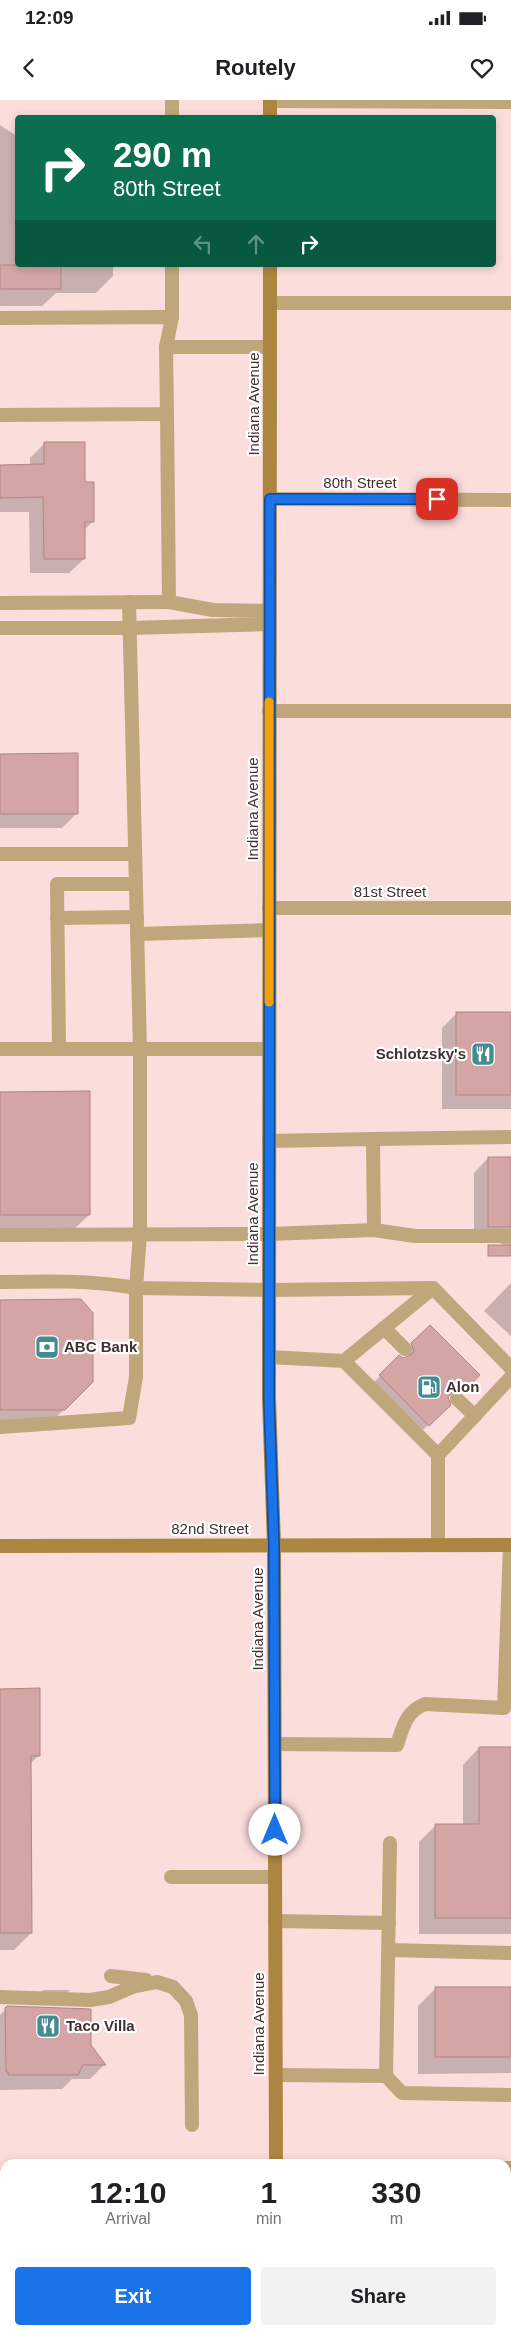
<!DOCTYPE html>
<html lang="en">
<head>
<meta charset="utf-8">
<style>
  :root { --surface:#fff; --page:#f2f2f2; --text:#202124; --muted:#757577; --accent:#1a73e8 }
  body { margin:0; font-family:Arial,sans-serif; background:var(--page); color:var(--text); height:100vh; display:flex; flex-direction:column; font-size:19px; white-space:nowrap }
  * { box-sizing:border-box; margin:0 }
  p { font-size:16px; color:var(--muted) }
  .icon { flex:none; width:28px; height:28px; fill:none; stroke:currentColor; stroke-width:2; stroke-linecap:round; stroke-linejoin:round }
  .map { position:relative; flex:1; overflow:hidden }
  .sheet { position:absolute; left:0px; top:2059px; width:511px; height:176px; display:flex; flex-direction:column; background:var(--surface); border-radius:15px 15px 0 0; box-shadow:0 2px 8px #0003 }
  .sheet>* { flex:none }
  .hud { position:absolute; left:15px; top:15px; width:481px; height:152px; border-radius:5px; box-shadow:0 2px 8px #0003; background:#0b6e4f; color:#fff; overflow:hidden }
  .pin { position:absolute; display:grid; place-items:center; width:42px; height:42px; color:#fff; margin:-21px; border-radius:10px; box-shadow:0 2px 8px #0006 }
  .me { position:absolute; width:55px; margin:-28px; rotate:0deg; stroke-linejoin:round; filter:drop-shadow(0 0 4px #0008) }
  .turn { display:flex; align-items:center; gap:18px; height:105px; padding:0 15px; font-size:22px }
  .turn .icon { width:65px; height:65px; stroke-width:2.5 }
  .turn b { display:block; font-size:35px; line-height:42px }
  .lanes { display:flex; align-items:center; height:48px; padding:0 15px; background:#0003; justify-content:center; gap:25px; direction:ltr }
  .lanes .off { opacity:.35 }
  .eta { display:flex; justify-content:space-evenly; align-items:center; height:85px; text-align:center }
  .eta b { font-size:30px; font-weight:600; line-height:35px }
  .action { display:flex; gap:10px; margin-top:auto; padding:10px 15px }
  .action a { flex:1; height:58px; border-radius:5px; background:var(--accent); color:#fff; font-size:20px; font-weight:600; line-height:58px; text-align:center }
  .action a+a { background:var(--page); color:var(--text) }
  .status { display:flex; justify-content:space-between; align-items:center; height:35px; padding:0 25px; background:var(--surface); direction:ltr }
  .status svg { height:14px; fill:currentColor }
  header { display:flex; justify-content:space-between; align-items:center; height:65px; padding:0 15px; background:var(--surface); font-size:22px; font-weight:600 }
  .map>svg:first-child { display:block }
</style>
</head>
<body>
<div class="status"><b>12:09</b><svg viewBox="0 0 49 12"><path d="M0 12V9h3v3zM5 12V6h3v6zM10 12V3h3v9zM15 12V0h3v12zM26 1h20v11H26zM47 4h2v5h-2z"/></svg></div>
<header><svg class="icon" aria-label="back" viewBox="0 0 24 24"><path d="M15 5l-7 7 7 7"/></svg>Routely<svg class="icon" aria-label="heart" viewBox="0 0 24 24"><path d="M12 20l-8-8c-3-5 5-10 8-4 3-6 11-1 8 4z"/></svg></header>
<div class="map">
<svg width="511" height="2234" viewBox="0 0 511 2234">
  <rect width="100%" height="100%" fill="#fbdddc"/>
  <g fill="#0003">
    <path d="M0 25 18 37V165H113V176L96 193H56L42 206H0Z"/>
    <path d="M44 344 93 421 84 430V459L69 473H30L29 412H0V366H30V358Z"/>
    <path d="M0 655 77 713 62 728H0Z"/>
    <path d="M457 913H511V1009H442V928Z"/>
    <path d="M0 993 89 1115 71 1132H0Z"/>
    <path d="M488 1058H511V1145H503L496 1141H474V1073Z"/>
    <path d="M511 1183V1236L484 1211Z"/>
    <path d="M0 1204 92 1282 47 1326 0 1327Z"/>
    <path d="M430 1227 479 1275 457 1297 452 1295 447 1297 449 1304 423 1330 374 1282 399 1257 403 1259 409 1257 407 1250Z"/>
    <path d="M0 1590 39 1655 30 1664 31 1833 14 1850H0Z"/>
    <path d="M479 1648H511V1834H419V1742L435 1726H463V1665Z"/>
    <path d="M436 1888H511V1973L418 1974V1906Z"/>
    <path d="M43 1890H70L55 1905 29 1904Z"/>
    <path d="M8 1907 90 1945 104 1965 90 1979H72L62 1989 0 1990V1915Z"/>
    <path d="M0 2084H5V2230H54L50 2234H0Z"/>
    <path d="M506 2184H511V2234H397V2230H506Z"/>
  </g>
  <g fill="#d3a5a4" stroke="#b18584">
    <rect x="0" y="165" width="61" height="24"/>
    <path d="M44 342H85V382H94V422H85V459H44L43 397 0 398V365L44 364Z"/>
    <path d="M78 653V714H0V654Z"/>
    <rect x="456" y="912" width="55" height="83"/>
    <path d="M90 991V1115H0V992Z"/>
    <rect x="488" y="1057" width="23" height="70"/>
    <rect x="488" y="1145" width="23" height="11"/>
    <path d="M81 1199 93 1213V1282L65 1310H0V1200Z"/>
    <path d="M430 1225 480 1275 463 1293 459 1290 451 1293 448 1297 451 1305 429 1326 379 1275 399 1255 403 1258 411 1255 414 1251 411 1243Z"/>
    <path d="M40 1588V1656H31L32 1833H0V1589Z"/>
    <path d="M479 1647H511V1818H435V1724H479Z"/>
    <rect x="435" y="1887" width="76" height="70"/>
    <path d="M7 1906 91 1909V1945L106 1965H83L78 1975H8V1972H6L5 1908Z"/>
  </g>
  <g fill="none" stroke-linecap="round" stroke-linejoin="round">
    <g stroke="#c0a67b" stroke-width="14">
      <path d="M172 0V18"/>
      <path d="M172 165V217"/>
      <path d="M270 203H511"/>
      <path d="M0 218 172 217 166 247 167 314 0 315"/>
      <path d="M166 247H270"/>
      <path d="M167 314 169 502 213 510 269 511"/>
      <path d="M0 503 169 502"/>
      <path d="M0 528H130L269 524"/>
      <path d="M269 611H511"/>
      <path d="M0 754H135"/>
      <path d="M57 818 137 817"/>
      <path d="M137 834 269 830"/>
      <path d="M0 949H269"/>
      <path d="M59 949 57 784H136"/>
      <path d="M373 1039 511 1037"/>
      <path d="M269 1041 373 1039 374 1130"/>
      <path d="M0 1135 269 1134 374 1130 415 1136H511"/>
      <path d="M0 1182C45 1181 91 1180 136 1188L270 1190 433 1188 511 1268"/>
      <path d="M384 1228 405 1249"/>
      <path d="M269 1257 344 1261 438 1355V1445"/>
      <path d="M344 1261 433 1188"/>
      <path d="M457 1299 475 1316"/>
      <path d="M0 1327 129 1318 136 1277V1188L140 1134V949L129 502"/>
      <path d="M438 1355 511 1277"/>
      <path d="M275 1644 397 1645C403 1627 406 1611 425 1604L504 1608 510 1445"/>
      <path d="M171 1777H275"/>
      <path d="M275 1821 389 1823"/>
      <path d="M389 1850 511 1853"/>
      <path d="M111 1876 146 1880"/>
      <path d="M0 1897 90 1900 109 1897 132 1887 157 1882 173 1887 186 1901 191 1915 192 2025"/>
      <path d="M276 1975 386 1976 390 1743"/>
      <path d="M386 1976 402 1993 511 1995"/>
      <path d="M506 2131 511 2132"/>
    </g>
    <g stroke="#c0a67b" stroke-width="14">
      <path d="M270 1 511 2"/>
      <path d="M270 399 511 400"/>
      <path d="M269 808H511"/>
      <path d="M506 2068H511"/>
    </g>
    <g stroke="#ac8641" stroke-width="14">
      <path d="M270 18V0"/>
      <path d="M270 165 269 1299 274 1445 276 2064"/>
      <path d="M0 1446 511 1445"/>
      <path d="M277 2230V2234"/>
    </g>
  </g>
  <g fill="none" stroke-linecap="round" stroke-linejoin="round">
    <g stroke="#114b97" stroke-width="12">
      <path id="route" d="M275 1730 274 1445 269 1299 270 399H437"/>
    </g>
    <use href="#route" stroke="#1a73e8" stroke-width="9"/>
    <path stroke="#f59e0b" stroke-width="9" d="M269 602V902"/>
  </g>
  <defs>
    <g id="restaurant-square" transform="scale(1.25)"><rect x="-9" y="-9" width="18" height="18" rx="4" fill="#448c8f" stroke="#fff"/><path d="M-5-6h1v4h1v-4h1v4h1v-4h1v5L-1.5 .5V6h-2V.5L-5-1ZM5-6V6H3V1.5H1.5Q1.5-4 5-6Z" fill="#fff"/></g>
    <g id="bank-square" transform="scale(1.25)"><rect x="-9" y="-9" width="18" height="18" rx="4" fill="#448c8f" stroke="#fff"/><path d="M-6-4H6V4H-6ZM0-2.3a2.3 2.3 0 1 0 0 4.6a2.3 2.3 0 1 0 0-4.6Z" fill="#fff"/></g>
    <g id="fuel-square" transform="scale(1.25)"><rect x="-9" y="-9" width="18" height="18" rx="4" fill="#448c8f" stroke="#fff"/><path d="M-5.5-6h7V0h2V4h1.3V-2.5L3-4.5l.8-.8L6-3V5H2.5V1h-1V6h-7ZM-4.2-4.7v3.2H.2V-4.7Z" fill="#fff"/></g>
  </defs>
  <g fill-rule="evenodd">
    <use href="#restaurant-square" x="483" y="954"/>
    <use href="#bank-square" x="47" y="1247"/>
    <use href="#fuel-square" x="429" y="1287"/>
    <use href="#restaurant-square" x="48" y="1926"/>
  </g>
  <g text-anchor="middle" stroke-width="4.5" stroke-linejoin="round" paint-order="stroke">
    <g font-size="15" fill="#42302f" stroke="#fff">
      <text transform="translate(254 304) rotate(-90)" y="5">Indiana Avenue</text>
      <text x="360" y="388">80th Street</text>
      <text transform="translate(253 709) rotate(-90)" y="5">Indiana Avenue</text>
      <text x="390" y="797">81st Street</text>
      <text transform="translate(253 1114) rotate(-90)" y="5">Indiana Avenue</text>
      <text x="210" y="1434">82nd Street</text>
      <text transform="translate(258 1519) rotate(-90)" y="5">Indiana Avenue</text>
      <text transform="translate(259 1924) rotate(-90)" y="5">Indiana Avenue</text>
    </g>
    <g font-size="15" font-weight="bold" fill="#42302f" stroke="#fff" text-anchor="start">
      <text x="466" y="959" text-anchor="end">Schlotzsky's</text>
      <text x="64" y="1252">ABC Bank</text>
      <text x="446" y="1292">Alon</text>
      <text x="66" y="1931">Taco Villa</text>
    </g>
  </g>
</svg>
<div class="pin" style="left:437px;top:399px;background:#d93025"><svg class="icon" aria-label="arrive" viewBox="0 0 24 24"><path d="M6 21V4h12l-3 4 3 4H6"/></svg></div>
<svg class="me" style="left:275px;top:1730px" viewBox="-20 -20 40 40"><circle r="19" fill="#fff"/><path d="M0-13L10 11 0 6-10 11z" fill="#1a73e8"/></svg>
<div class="hud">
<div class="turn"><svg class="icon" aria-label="right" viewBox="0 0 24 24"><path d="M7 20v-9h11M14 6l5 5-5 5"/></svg><div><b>290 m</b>80th Street</div></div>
<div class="lanes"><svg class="icon off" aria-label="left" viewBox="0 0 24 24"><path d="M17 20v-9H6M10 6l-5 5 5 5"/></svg><svg class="icon off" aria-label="ahead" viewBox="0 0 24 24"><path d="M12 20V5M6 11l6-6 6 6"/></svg><svg class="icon" aria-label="right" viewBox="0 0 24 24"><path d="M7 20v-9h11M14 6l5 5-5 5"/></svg></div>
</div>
<section class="sheet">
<div class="eta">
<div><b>12:10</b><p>Arrival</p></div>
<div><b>1</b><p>min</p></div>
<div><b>330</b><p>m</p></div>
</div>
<div class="action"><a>Exit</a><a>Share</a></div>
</section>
</div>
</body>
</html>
